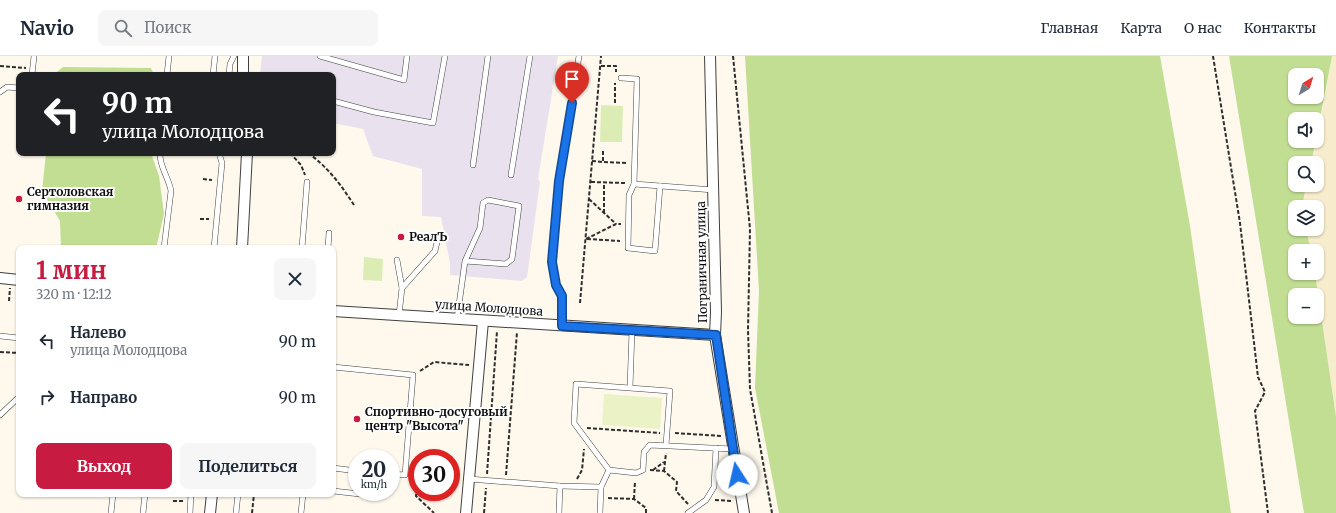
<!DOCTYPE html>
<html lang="ru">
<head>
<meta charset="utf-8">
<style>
  :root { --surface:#fff; --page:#f6f6f7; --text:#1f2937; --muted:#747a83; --line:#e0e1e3; --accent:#c81b41 }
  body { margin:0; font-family:Merriweather,serif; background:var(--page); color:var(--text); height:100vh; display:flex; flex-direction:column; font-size:15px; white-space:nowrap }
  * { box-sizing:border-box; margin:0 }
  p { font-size:13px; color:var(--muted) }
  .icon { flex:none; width:22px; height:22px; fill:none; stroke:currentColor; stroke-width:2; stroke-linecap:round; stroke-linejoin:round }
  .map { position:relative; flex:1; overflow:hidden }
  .sheet { position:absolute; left:16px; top:189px; width:320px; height:252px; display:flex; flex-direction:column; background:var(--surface); border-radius:8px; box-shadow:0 1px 3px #0004 }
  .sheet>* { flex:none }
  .top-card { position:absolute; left:16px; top:16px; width:320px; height:84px; border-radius:8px; box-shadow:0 1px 3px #0004; background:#202124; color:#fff; overflow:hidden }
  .needle { width:26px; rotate:38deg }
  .fabs { position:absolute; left:1288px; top:12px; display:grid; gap:8px }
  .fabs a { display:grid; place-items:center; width:36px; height:36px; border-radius:8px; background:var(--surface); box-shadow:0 1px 3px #0004; font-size:20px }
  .speed { position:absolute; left:348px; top:393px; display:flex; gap:8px; font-size:20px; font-weight:700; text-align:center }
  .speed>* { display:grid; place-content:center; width:52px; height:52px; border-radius:50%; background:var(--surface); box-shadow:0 1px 3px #0004; line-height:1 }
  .speed small { font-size:10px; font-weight:400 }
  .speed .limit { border:6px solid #d22; background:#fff; color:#111 }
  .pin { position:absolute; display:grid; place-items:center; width:34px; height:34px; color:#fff; margin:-41px -17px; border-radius:50% 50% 50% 0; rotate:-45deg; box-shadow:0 0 4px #0007 }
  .pin .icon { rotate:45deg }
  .me { position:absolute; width:44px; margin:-22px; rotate:350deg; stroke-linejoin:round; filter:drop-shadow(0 0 3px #0008) }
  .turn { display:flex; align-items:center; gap:14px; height:84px; padding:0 20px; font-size:18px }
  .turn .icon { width:52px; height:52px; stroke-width:2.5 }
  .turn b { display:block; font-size:28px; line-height:34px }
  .round { display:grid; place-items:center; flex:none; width:42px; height:42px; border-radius:8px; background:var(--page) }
  .overview { display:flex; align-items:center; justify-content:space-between; height:68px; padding:0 20px }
  h1 { font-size:24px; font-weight:700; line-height:30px; color:var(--accent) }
  .action { display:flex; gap:8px; margin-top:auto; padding:8px 20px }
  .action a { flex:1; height:46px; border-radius:8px; background:var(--accent); color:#fff; font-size:16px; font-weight:700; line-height:46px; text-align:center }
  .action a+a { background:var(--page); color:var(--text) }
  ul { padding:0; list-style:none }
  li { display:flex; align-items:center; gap:12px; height:56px; padding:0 20px }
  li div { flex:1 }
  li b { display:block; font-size:15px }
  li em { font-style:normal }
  header { display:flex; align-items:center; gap:24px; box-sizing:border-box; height:56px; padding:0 20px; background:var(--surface); border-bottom:1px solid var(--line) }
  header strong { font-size:19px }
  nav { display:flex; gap:22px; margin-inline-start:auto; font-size:14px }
  .search { width:280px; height:36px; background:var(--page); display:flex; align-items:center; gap:10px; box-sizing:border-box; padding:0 14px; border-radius:8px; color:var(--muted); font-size:15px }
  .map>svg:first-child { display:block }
</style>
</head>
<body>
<header>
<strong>Navio</strong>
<div class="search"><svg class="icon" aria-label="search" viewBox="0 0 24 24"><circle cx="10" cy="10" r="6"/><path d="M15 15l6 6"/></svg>Поиск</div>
<nav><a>Главная</a><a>Карта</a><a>О нас</a><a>Контакты</a></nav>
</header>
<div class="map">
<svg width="1336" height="457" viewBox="0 0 1336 457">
  <rect width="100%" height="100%" fill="#fff8ed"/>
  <path fill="#e9e1ed" d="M262 0H558L538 123 540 126 527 221 522 225 450 219V207L441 161 422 160V113L373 100 363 73 333 67V19H260Z"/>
  <path fill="#f7eccb" d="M1332 0H1336V361L1315 217H1317V195H1311L1306 173H1317V151H1302L1301 149 1306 129H1317V107H1311L1317 85Z"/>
  <g fill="#dbedb4">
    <path d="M601 49 623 50 622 86H600Z"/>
    <path d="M364 201 383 203 382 225 363 224Z"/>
  </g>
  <g fill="#c1de92" fill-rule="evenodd">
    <path d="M745 0H1160L1190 170 1231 457H779L755 332 759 235Z"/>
    <path d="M1229 0H1332L1317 79V63H1295V85H1316L1311 107H1295V129H1306L1302 151H1295V173H1306L1311 195H1295V217H1315L1336 361V457H1304ZM1295 19H1317V41H1295ZM1295 239H1317V261H1295Z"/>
    <path d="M63 11 151 12 154 19H53Z"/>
    <path d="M46 97H151L159 120 164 158 156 192H61L60 165 42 135Z"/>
  </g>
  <path fill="#ebf3c6" d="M604 338 662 342 660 373 602 369Z"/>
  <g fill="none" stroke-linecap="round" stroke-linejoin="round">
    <g stroke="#404040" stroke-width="6">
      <g id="lane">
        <path d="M320 0 404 24 407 0"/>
        <path d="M32 19 34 0"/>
        <path d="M167 19 169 0"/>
        <path d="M213 19 215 0"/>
        <path d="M229 19 230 8 234 0"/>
        <path d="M621 22 637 23 634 128 714 134"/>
        <path d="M0 36 7 31 19 32"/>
        <path d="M333 45 374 56 433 67 445 0"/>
        <path d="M160 97C159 110 169 122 171 135L164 192"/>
        <path d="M473 109 488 0"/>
        <path d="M511 119 530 0"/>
        <path d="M634 128 629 139 628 192 655 195 660 130"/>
        <path d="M214 192 222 107 219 97"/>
        <path d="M302 192 307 126"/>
        <path d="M328 192 329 177"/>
        <path d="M397 204 402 232"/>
        <path d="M399 259 402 232 435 195 438 182"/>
        <path d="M457 263 465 205 480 172 483 147 488 144 519 150 512 203 506 208 465 205"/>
        <path d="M562 270V240L556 229 552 206 559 125 579 0"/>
        <path d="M0 280 19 282"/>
        <path d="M333 311 413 319 405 419 391 418"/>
        <path d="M630 331 632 275"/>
        <path d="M0 359 19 341"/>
        <path d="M333 412 357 415"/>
        <path d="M609 414 574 367 576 328 670 335 666 389"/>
        <path d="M469 423 560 430 601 431 609 414 636 417 643 414 644 396 650 389 732 393"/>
        <path d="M333 435 369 439V436"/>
        <path d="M111 457 113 438"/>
        <path d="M143 457 145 438"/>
        <path d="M190 457 191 438"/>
        <path d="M236 457 238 438"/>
        <path d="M301 457 303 438"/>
        <path d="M559 457 560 430"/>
        <path d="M600 457 601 431"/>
        <path d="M688 457 706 444 714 431 716 392"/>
      </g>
    </g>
    <g stroke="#404040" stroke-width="12">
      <g id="street">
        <path d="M243 0V19"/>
        <path d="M710 0 716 256 715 279 744 457"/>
        <path d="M242 192 247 97"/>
        <path d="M0 222 19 224"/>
        <path d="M333 255 715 279"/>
        <path d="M210 457 212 438"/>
        <path d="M466 457 483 265"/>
      </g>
    </g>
    <g stroke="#2f2f2f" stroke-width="2" stroke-dasharray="4 2" stroke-linecap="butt">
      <path d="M733 0 750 173 748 274 750 333 772 457"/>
      <path d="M1213 0 1240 167 1258 321 1265 336 1255 355 1268 457"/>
      <path d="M0 10 26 12"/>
      <path d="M601 10H616V16"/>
      <path d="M615 47V27"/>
      <path d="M603 95V106L627 107"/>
      <path d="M290 97 301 109 305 119"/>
      <path d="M308 97C328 111 341 129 354 149"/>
      <path d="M592 105 603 106"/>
      <path d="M203 123 212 124"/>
      <path d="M591 126 625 127"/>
      <path d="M589 143 616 168"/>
      <path d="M604 157V126"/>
      <path d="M200 163H209"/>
      <path d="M586 183 616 168H621"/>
      <path d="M587 183 620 185"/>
      <path d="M9 245 10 232"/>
      <path d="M580 247 601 0"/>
      <path d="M0 296 19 297"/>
      <path d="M420 315 434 306 469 309"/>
      <path d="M587 372 660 377"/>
      <path d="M675 377 722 380"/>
      <path d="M650 414 664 415 677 426 676 435 688 448"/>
      <path d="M653 414 664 406"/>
      <path d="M664 415 666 397"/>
      <path d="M487 418 497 275"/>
      <path d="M506 419 517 276"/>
      <path d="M410 423 417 429 416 440 434 457"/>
      <path d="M577 423 582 414 584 393"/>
      <path d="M608 442 634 443 646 452V457"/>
      <path d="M634 443 635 425"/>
      <path d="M715 444 733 445"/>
      <path d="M173 445H184"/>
      <path d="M252 457 254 438"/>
      <path d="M484 457 486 432"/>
    </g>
    <use href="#lane" stroke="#fff" stroke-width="5"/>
    <use href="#street" stroke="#fff" stroke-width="10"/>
  </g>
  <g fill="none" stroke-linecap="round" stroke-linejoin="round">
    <g stroke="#114b97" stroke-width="10">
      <path id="route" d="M572 47 559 125 552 206 556 229 562 240V270L716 279 737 419"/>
    </g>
    <use href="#route" stroke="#1a73e8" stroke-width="7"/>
  </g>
  <g fill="#c81b41" stroke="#fff" stroke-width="1.5">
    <circle cx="19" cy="143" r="4"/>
    <circle cx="401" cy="181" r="4"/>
    <circle cx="357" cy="363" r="4"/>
  </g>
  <g text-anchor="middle" stroke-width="4" stroke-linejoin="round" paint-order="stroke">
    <g font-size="12" font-weight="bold" fill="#0d0d0d" stroke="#fff" text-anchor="start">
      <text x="27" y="140">Сертоловская<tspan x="27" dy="14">гимназия</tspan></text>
      <text x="409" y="185">РеалЪ</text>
      <text x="365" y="360">Спортивно-досуговый<tspan x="365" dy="14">центр "Высота"</tspan></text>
    </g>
    <g font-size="12" fill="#0d0d0d" stroke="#fff">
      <text transform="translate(702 206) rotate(-91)" y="4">Пограничная улица</text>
      <text transform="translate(489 252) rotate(4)" y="4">улица Молодцова</text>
    </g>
  </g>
</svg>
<div class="fabs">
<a><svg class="needle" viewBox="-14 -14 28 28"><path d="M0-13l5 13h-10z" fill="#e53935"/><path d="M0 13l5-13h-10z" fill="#747a83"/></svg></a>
<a><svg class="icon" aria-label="sound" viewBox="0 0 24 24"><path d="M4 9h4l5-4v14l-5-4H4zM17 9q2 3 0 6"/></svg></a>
<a><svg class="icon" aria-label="search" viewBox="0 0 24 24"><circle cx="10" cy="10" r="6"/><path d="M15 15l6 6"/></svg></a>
<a><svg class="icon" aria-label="layers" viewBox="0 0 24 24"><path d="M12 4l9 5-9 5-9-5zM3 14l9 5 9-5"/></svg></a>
<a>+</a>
<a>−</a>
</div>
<div class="speed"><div>20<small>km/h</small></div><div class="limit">30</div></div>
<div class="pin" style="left:572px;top:47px;background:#d93025"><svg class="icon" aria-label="arrive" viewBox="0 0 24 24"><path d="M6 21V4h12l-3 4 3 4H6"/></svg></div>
<svg class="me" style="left:737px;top:419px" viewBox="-20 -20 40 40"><circle r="19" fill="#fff"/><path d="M0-13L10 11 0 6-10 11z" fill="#1a73e8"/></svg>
<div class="top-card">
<div class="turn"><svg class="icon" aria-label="left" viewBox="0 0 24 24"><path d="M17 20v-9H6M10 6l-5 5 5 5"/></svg><div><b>90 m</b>улица Молодцова</div></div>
</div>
<section class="sheet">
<div class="overview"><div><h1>1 мин</h1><p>320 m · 12:12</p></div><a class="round"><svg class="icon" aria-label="close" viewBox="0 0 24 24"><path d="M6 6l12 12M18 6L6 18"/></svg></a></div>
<ul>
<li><svg class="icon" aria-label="left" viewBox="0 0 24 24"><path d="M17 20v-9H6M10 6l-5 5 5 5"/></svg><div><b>Налево</b><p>улица Молодцова</p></div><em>90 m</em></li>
<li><svg class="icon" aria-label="right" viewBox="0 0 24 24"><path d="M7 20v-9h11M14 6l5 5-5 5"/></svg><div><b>Направо</b></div><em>90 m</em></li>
</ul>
<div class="action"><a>Выход</a><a>Поделиться</a></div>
</section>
</div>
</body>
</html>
